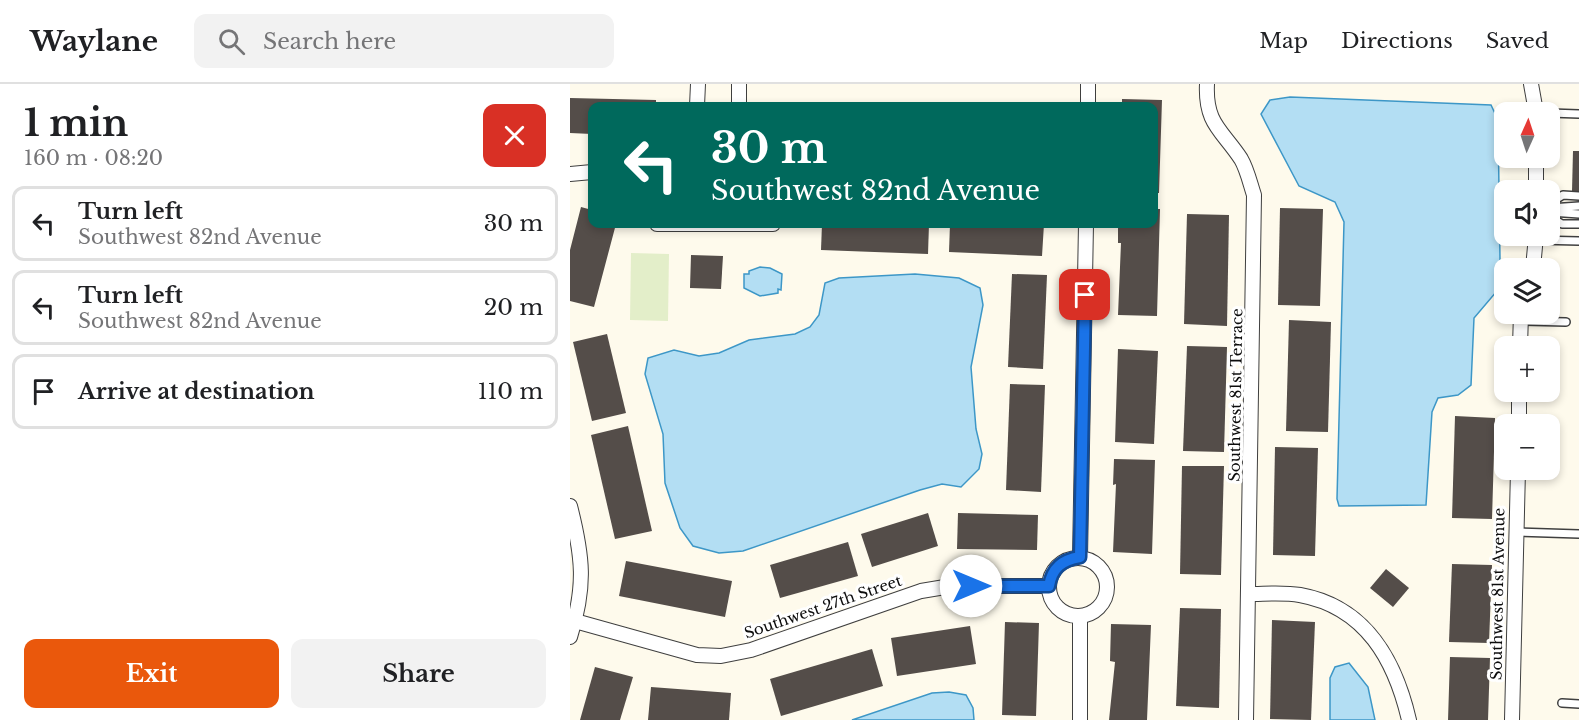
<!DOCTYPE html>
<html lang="en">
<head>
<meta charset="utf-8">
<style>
  :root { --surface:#fff; --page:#f2f2f2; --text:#202124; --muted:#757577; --line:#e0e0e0; --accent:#ea580c }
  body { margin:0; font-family:"Libre Baskerville",serif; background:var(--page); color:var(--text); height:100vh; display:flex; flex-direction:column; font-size:22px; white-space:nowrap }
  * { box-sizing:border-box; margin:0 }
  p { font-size:20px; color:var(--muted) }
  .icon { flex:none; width:33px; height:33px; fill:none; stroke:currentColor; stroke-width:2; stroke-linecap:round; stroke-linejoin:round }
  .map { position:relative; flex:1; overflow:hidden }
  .side { display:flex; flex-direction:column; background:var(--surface); width:570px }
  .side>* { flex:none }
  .hud { position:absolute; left:18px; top:18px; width:570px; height:126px; border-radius:12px; box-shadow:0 3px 9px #0003; background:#00695c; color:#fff; overflow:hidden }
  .needle { width:39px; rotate:3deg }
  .controls { position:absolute; left:924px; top:18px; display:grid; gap:12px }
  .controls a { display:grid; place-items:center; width:66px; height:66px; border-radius:12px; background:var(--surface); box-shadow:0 3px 9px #0003; font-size:30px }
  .pin { position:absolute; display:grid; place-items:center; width:51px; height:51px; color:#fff; margin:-26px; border-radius:12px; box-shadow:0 3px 9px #0006 }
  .me { position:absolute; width:66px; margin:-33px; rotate:90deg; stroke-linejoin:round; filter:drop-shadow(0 0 4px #0008) }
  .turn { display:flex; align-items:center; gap:21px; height:126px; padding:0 24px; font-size:27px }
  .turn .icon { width:78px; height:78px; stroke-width:2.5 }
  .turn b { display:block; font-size:42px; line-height:51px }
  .round { display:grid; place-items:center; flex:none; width:63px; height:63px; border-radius:12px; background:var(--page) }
  .summary { display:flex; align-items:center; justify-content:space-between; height:102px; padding:0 24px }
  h1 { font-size:36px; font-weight:700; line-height:45px }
  .cta { display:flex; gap:12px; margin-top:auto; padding:12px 24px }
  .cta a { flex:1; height:69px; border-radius:12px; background:var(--accent); color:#fff; font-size:24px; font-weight:700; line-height:69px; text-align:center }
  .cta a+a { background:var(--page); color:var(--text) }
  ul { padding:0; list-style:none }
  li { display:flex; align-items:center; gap:18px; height:75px; margin:0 12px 9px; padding:0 12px; border:3px solid var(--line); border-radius:12px }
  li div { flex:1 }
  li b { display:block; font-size:22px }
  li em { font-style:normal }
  header { display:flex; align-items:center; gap:36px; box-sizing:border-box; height:84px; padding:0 30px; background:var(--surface); border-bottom:2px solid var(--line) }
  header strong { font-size:28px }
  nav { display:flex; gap:33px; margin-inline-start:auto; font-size:21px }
  .search { width:420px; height:54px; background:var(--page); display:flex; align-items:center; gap:15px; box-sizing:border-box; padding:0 21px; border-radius:12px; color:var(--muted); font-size:22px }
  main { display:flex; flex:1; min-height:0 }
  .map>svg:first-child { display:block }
</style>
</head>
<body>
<header>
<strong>Waylane</strong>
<div class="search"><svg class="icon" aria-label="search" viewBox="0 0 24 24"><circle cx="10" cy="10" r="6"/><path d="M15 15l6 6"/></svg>Search here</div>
<nav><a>Map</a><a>Directions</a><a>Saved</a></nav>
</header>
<main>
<section class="side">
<div class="summary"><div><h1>1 min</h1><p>160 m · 08:20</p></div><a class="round" style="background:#d93025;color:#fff"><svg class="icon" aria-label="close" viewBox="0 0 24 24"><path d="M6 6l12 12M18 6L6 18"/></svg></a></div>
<ul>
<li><svg class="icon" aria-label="left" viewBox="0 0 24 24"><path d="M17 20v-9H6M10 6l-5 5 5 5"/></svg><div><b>Turn left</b><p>Southwest 82nd Avenue</p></div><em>30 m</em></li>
<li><svg class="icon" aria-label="left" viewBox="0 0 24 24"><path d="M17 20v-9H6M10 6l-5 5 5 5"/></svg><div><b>Turn left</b><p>Southwest 82nd Avenue</p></div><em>20 m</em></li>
<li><svg class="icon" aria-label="arrive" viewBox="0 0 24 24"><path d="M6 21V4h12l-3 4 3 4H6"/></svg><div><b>Arrive at destination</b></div><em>110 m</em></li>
</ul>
<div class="cta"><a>Exit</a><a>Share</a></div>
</section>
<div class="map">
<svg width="1009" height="636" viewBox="0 0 1009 636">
  <rect width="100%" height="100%" fill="#fefaec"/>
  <path fill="#e3eec9" d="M61 169 99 170 98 237 60 236Z"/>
  <g fill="#b3def3" stroke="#3d97c7" stroke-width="1.5">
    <path d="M720 13 921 21 928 36 930 175 927 207 904 234 901 301 888 311 868 314 862 328 856 421 769 422 767 415 774 138 765 118 729 102 691 30 700 16Z"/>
    <path d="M190 183 200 184 212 190 211 206 208 205V209L190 212 174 204V190H179V187Z"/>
    <path d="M345 190 389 194 410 204 413 221 401 283 406 345 412 370 409 385 391 403 372 400 350 406 173 467 149 469 123 462 110 444 95 399 93 350 75 290 78 274 104 266 129 272 149 269 179 256 225 250 240 243 249 231 255 199 269 194Z"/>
    <path d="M779 579 798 603 805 636H760V594L765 583Z"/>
    <path d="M379 608 396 611 403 624 404 636H282L362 609Z"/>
  </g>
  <g fill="#544d49">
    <path d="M0 14 86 16V22H22V50L0 49Z"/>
    <path d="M552 15 592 16 589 109H584V22H552Z"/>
    <rect x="194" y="19" width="70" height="3"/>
    <path d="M1003 67H1009V107H1002Z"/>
    <path d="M11 123 22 126V140H46L24 223 0 217V166Z"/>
    <path d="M710 124 753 125 750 222 708 221Z"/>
    <path d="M584 125H590L587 232 548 231 551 159H548V140H584Z"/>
    <path d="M617 130 659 131 657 242 614 240Z"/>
    <path d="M252 140H359L358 170 251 166Z"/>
    <path d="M380 140H474L472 172 379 168Z"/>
    <path d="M121 171 153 172 151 205 120 204Z"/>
    <path d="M442 190 477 191 473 285 438 283Z"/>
    <path d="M719 236 761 238 758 348 716 347Z"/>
    <path d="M37 250 56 329 22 337 3 258Z"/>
    <path d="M617 262 657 263 654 368 613 367Z"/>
    <path d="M548 265 588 267 584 360 545 358Z"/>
    <path d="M440 300 475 301 471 408 436 406Z"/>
    <path d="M885 332 925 334 922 435 882 434Z"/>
    <path d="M58 342 82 447 45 455 21 351Z"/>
    <path d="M705 363 748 364 745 472 703 471Z"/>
    <path d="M544 375 585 376 582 470 543 468 546 400 543 401Z"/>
    <path d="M612 382H654L651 491 610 490Z"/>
    <path d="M358 429 368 462 302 483 291 450Z"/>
    <path d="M388 429 468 431 467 466 387 465Z"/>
    <path d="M278 458 288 492 210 514 200 481Z"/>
    <path d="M56 477 162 497 155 533 49 512Z"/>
    <path d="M882 480 922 481 919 559 879 558Z"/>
    <path d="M816 485 839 504 823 523 800 504Z"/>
    <path d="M610 524 651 525 649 624 606 622Z"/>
    <path d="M702 536 745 538 741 636 700 635Z"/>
    <path d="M435 538 469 539 466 632 432 631Z"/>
    <path d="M541 540 581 541 577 636H539L545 578 540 577Z"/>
    <path d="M400 542 406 580 327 592 321 554Z"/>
    <path d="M302 565 313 602 211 632 200 595Z"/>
    <path d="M880 573 920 574 918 636H878Z"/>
    <path d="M25 583 63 593 50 636H10Z"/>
    <path d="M81 603 161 609 159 636H78Z"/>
  </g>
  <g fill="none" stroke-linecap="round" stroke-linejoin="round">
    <g stroke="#3f3f3f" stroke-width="10">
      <g id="lane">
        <path d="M980 29 1009 30"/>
        <path d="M980 119 993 111 1009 112"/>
        <path d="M980 124 1009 122"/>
        <path d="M980 128 1009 130"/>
        <path d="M980 133 992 140H1009"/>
        <path d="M966 156 1009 157"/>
        <path d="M951 237 996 238"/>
        <path d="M946 448 1009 450"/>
        <path d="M992 619 1009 620"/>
      </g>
    </g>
    <g stroke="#3f3f3f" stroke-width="16">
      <g id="street">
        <path d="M637 0C635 40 652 46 671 75 677 85 680 99 684 111L676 636"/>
        <path d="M961 0 966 28"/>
        <path d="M127 22 128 0"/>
        <path d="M169 22V0"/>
        <path d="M518 22V0"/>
        <path d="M0 90 22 88"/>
        <path d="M966 106V74"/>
        <path d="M87 140H203"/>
        <path d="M963 184 966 152"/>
        <path d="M950 262 951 230"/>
        <path d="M949 340V308"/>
        <path d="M0 422C13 473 16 502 0 553"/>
        <path d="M510 473 516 140"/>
        <circle cx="508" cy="503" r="29"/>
        <path d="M678 510C695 510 713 508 730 511 796 523 825 576 839 636"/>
        <path d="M510 533V636"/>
        <path d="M5 537 127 571 151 572 181 566 351 507 381 502H479"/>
        <path d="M942 636 948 386"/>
      </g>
    </g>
    <use href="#lane" stroke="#fff" stroke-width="7"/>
    <use href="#street" stroke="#fff" stroke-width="14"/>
  </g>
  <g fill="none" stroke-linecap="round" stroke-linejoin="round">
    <g stroke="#114b97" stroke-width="15">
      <path id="route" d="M401 502H479C482 484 492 476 510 473L515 211"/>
    </g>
    <use href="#route" stroke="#1a73e8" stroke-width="10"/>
  </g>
  <g text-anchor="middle" stroke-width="6" stroke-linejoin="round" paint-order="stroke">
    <g font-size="15" fill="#0c0c0c" stroke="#fff">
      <text transform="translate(666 311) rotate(-89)" y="5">Southwest 81st Terrace</text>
      <text transform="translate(928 510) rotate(-89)" y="5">Southwest 81st Avenue</text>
      <text transform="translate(253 523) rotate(-19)" y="5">Southwest 27th Street</text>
    </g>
  </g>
</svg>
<div class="controls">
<a><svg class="needle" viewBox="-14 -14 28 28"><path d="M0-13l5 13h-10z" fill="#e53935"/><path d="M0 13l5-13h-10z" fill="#757577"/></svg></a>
<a><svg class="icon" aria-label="sound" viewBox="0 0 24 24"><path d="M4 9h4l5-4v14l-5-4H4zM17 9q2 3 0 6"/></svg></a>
<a><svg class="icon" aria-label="layers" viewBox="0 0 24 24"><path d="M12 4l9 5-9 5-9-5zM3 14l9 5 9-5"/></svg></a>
<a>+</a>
<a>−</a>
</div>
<div class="pin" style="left:515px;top:211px;background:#d93025"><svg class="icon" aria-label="arrive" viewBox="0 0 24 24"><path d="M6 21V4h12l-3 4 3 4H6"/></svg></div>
<svg class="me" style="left:401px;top:502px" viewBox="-20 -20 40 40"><circle r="19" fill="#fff"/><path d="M0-13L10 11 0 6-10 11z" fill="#1a73e8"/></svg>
<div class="hud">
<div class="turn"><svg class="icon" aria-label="left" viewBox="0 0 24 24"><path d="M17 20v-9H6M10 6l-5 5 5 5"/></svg><div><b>30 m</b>Southwest 82nd Avenue</div></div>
</div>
</div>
</main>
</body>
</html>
